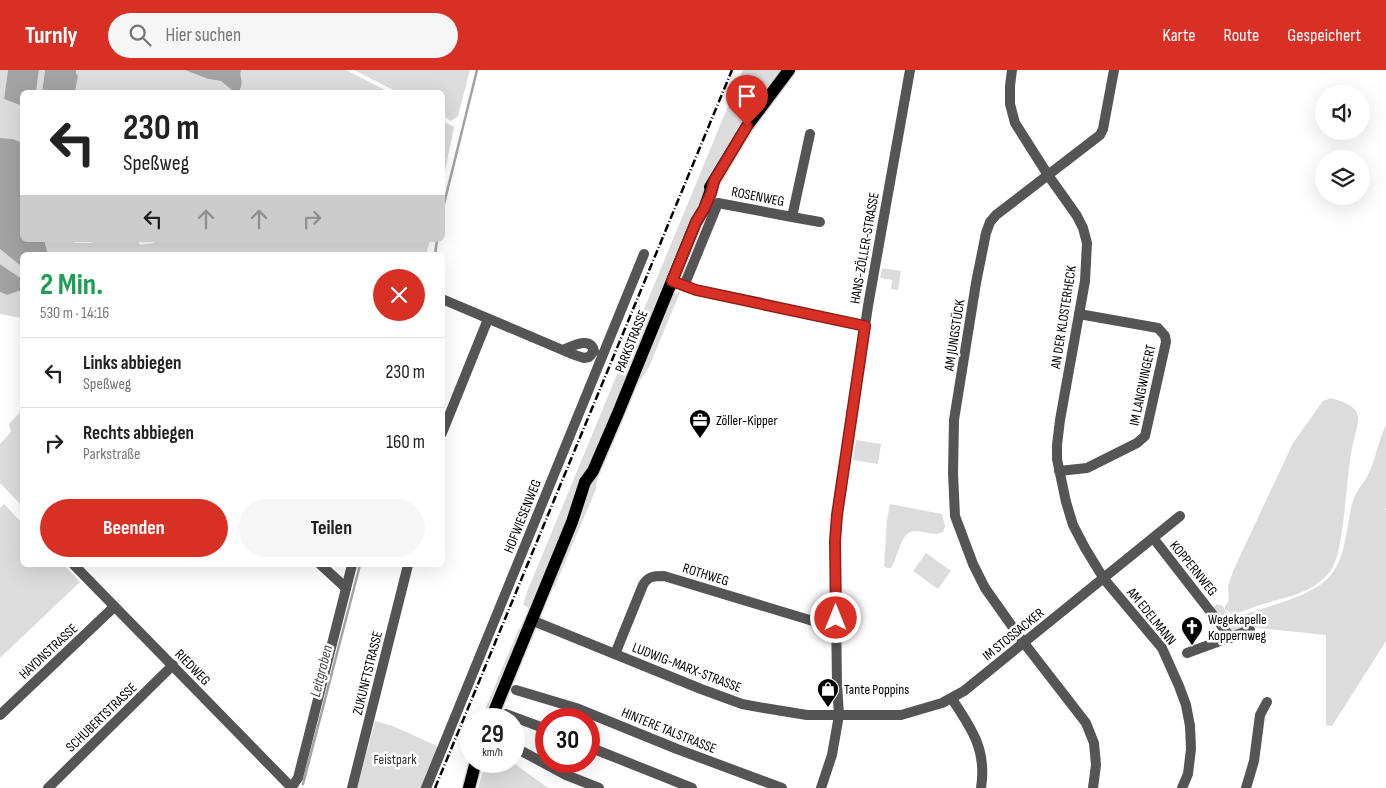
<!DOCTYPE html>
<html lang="de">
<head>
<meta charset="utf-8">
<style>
  :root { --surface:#fff; --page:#f6f6f6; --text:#222; --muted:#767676; --line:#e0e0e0; --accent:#d93025 }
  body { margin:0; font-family:"Sofia Sans Condensed",sans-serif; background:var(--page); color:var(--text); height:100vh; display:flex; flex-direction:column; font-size:19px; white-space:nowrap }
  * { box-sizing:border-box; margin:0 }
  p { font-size:16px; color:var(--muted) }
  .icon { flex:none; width:28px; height:28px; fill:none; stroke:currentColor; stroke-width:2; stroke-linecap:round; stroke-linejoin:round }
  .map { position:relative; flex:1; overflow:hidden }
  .side { position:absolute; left:20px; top:182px; width:425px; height:315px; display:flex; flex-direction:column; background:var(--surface); border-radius:8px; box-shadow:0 5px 20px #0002 }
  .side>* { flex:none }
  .guide { position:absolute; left:20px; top:20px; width:425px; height:152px; border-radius:8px; box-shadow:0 5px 20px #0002; background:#fff; color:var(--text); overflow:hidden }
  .controls { position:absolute; left:1315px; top:15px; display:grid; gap:10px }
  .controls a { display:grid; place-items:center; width:55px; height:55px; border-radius:50%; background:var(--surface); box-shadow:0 5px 20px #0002; font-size:25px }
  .speed { position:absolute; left:460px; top:638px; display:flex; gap:10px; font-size:25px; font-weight:700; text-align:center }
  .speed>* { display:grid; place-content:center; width:65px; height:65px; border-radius:50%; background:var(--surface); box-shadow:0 5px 20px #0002; line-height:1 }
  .speed small { font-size:12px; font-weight:400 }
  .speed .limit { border:8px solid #d22; background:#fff; color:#111 }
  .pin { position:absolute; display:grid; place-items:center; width:42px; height:42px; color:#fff; margin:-51px -21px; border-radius:50% 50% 50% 0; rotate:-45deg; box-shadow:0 0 5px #0007 }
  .pin .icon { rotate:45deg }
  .me { position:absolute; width:55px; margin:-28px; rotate:0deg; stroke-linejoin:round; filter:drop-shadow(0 0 4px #0008) }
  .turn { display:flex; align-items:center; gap:18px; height:105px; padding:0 20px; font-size:22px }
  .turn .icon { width:65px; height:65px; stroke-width:2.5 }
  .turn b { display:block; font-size:35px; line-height:42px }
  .lanes { display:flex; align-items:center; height:48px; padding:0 20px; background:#0003; justify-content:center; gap:25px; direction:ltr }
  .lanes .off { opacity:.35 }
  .round { display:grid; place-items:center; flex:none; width:52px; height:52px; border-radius:26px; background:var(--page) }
  .head { display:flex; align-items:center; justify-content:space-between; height:85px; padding:0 20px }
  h1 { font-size:30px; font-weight:700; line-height:38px; color:#1e9e55 }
  .action { display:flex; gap:10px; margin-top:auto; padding:10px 20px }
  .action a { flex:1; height:58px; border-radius:30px; background:var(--accent); color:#fff; font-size:20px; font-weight:700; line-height:58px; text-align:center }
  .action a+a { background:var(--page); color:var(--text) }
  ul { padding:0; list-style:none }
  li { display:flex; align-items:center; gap:15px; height:70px; padding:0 20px; border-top:1px solid var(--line) }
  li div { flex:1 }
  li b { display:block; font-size:19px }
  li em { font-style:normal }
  header { display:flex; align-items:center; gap:30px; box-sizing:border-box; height:70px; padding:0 25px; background:var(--accent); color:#fff }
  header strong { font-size:24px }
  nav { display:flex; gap:28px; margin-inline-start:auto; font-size:18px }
  .search { width:350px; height:45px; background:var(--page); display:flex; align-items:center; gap:12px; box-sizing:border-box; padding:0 18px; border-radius:28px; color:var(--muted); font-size:19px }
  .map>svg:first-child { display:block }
</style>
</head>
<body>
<header>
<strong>Turnly</strong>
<div class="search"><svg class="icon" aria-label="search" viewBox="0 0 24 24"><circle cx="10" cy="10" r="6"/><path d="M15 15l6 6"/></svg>Hier suchen</div>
<nav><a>Karte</a><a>Route</a><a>Gespeichert</a></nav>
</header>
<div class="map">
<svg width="1386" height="718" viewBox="0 0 1386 718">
  <rect width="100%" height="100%" fill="#fff"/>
  <g fill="#dcdcdc">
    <path d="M0 0H8L4 29 22 36V73L13 69 0 68Z"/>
    <path d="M39 0H45L42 22H36Z"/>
    <path d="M76 0H185L208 9 221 11 234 22H237H75L78 6 76 3Z"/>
    <path d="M241 0H346L389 22H239C244 13 239 9 241 0Z"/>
    <path d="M354 0H470L458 46 451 51 443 46 442 22H397Z"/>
    <path d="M743 0H782L712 105 702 126 531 539 523 535 527 522Z"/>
    <path d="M793 0H796L749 67 722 111 692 178 684 204 681 200 721 107 738 77Z"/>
    <path d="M443 51 454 57 443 111Z"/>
    <path d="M44 170H73L75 173H91L96 170H137L140 175 154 173 155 170H430L426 185H48Z"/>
    <path d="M0 179 22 197V209L0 194Z"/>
    <path d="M882 198 901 201 898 220 891 219 892 210 880 208Z"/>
    <path d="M22 220V248L0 244V222L7 225Z"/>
    <path d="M680 222 649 297 637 315 628 336 627 335 672 225Z"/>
    <path d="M1331 328C1340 331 1356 335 1358 346 1359 356 1352 374 1351 384 1346 410 1344 483 1331 500 1313 525 1283 527 1257 536 1247 539 1242 543 1232 544L1225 539V536L1229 530 1228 517 1233 501 1293 373 1323 331Z"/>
    <path d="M22 340V436L0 413V374L11 362 9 354Z"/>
    <path d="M622 350 596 413V419L555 516 553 518 552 512 618 353Z"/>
    <path d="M1386 355V435L1385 440H1386V571L1332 656 1326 655V565L1249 557 1235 563 1230 560 1213 539 1217 534 1223 536C1228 551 1245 544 1256 541 1278 533 1301 528 1320 515 1349 495 1344 458 1354 428 1357 420 1364 413 1368 405 1376 389 1378 371 1386 355Z"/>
    <path d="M856 370 881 374 878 394 853 390Z"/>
    <path d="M4 434 22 453V495H64L80 512 0 588V438Z"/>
    <path d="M890 434 942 444 945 456 943 462C935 466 924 462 916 461 900 460 899 486 891 498H887L884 496 887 450Z"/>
    <path d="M926 483 951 501 938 519 913 501Z"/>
    <path d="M519 558 522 560 485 649H481Z"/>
    <path d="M375 651 393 656 439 677 423 718H357Z"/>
    <path d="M486 691H511L548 718H478Z"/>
  </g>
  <g fill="#a3a3a3">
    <path d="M8 0H39L36 22H22V36L4 29Z"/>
    <path d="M45 0H76V3L78 6 75 22H42Z"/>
    <path d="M185 0H241C239 10 245 10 239 22H234L221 11 208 9Z"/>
    <path d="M0 68 13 69 22 73V170H44L48 185H22V197L0 179Z"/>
    <path d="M0 194 22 209V220L7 225 0 222Z"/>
  </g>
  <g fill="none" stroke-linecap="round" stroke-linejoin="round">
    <g stroke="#a3a3a3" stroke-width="2.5">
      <path d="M442 142 477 0"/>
      <path d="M435 185 437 170"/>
      <path d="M303 714 360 495"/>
    </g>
    <g stroke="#dbdbdb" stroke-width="15">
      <g id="major">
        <path d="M710 117 747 56 789 0"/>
        <path d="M491 649 572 452 585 412 593 401 618 343 696 152 704 139 714 111"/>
        <path d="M469 718 476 691"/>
      </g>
    </g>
    <g stroke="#555" stroke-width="10">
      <path d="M1012 0 1010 16V34L1015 53 1048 105 1077 146 1083 158 1087 173 1085 211 1060 350 1057 375V389L1066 432 1073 455 1085 478 1104 509 1162 578 1179 616 1186 635 1190 656 1191 679 1188 704 1182 718"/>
      <path d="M792 147 820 152"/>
      <path d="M679 214 696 220 865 256"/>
      <path d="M684 216 718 133 792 147 810 64"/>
      <path d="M442 229 572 284 584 288 589 287 594 281C590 266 573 276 563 280"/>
      <path d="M442 363 488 249"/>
      <path d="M1059 401 1087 398 1137 373 1145 366 1166 272 1165 266 1158 258 1079 244"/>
      <path d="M1154 469 1231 568"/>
      <path d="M74 495 292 718"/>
      <path d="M321 495 346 518"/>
      <path d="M531 550 701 619 742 634 764 638 807 645H901L942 633 964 621 1180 446"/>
      <path d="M1187 583 1250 560"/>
      <path d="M615 584 643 515C648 506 654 506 664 506L836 558"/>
      <path d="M516 620 576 638 677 679 782 718"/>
      <path d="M952 629C972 659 987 680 981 718"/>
      <path d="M0 645 114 537"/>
      <path d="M504 649 506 644 546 659"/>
      <path d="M514 677 566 705 599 718"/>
      <path d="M589 677 692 718"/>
      <path d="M48 718 173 595"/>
      <path d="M291 718 298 708 352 495"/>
      <path d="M352 718 408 495"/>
      <path d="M426 718 644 184"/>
      <path d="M821 718 832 685 839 645 837 614 835 471 837 445 868 236 910 0"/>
      <path d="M1093 718 1096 695 1094 673 1086 653 1024 573 985 518 973 494 955 446 953 403 954 350 976 213 986 163 990 152 996 145 1100 65 1103 59 1114 0"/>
      <path d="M1246 718 1254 691 1260 645 1267 632"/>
    </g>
    <use href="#major" stroke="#000" stroke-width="12"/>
    <path stroke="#000" stroke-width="2.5" stroke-dasharray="8 2.5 1 2.5" stroke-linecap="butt" d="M435 718 732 0"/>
  </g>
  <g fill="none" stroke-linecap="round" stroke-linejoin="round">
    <g stroke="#8d1f18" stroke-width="12">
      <path id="route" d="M747 56 714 111 711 123 704 139 696 152 672 211 696 220 865 256 837 445 835 471 836 548"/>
    </g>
    <use href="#route" stroke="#d93025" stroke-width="9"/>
  </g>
  <defs>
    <g id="office-pin" transform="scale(1.125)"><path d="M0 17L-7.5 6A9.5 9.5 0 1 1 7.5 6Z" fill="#000" stroke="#fff"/><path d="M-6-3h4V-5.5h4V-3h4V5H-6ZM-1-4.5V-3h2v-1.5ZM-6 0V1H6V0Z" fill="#fff"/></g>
    <g id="church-pin" transform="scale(1.125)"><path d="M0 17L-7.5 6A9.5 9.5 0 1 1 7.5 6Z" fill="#000" stroke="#fff"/><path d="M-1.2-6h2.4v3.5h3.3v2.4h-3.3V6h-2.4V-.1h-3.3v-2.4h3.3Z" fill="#fff"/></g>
    <g id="shop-pin" transform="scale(1.125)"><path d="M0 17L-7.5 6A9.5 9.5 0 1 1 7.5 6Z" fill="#000" stroke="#fff"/><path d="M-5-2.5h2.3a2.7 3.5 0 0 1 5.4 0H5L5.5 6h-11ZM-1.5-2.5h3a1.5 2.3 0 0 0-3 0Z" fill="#fff"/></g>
  </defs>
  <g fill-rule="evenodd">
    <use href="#office-pin" x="700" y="350"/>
    <use href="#church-pin" x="1192" y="557"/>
    <use href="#shop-pin" x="828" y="619"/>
  </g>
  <g text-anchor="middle" stroke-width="5" stroke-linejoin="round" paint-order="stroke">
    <g font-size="14" fill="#000" stroke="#fff">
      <text transform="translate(758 126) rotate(11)" y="5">ROSENWEG</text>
      <text transform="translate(864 178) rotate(-80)" y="5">HANS-ZÖLLER-STRASSE</text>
      <text transform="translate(1063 247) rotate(-81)" y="5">AN DER KLOSTERHECK</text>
      <text transform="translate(954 265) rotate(-81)" y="5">AM JUNGSTÜCK</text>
      <text transform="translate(631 271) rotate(-68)" y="5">PARKSTRASSE</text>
      <text transform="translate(1142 315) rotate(-78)" y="5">IM LANGWINGERT</text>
      <text transform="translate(522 446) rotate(-68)" y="5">HOFWIESENWEG</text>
      <text transform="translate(1194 498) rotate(51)" y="5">KOPPERNWEG</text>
      <text transform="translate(706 504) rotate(17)" y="5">ROTHWEG</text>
      <text transform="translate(1152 546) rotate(51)" y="5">AM EDELMANN</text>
      <text transform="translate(1013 564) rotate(-39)" y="5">IM STOSSACKER</text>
      <text transform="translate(48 581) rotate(-43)" y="5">HAYDNSTRASSE</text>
      <text transform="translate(193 597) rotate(46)" y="5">RIEDWEG</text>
      <text transform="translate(687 597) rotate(21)" y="5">LUDWIG-MARX-STRASSE</text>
      <text transform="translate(367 603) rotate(-76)" y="5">ZUKUNFTSTRASSE</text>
      <text transform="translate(101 647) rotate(-44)" y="5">SCHUBERTSTRASSE</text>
      <text transform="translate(669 660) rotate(22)" y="5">HINTERE TALSTRASSE</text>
    </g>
    <g font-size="14" fill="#000" stroke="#fff" text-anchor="start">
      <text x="716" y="355">Zöller-Kipper</text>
      <text x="1208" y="554">Wegekapelle<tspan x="1208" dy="16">Koppernweg</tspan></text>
      <text x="844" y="624">Tante Poppins</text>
    </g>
    <g font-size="14" fill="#333" stroke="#fff">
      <text x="395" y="694">Feistpark</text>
    </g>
    <g font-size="15" font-style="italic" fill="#444" stroke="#fff">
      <text transform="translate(321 601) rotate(-76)" y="5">Leitgraben</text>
    </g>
  </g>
</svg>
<div class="controls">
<a><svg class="icon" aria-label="sound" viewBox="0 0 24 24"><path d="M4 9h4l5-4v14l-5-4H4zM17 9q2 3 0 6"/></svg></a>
<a><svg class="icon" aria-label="layers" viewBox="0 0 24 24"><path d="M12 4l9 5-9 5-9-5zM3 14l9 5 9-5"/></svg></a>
</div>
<div class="speed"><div>29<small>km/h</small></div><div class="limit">30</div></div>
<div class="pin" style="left:747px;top:56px;background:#d93025"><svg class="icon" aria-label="arrive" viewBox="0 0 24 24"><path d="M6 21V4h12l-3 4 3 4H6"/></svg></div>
<svg class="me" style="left:836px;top:548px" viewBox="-20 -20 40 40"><circle r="17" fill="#d93025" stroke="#fff" stroke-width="3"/><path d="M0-11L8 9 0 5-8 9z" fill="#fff"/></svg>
<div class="guide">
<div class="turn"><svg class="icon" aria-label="left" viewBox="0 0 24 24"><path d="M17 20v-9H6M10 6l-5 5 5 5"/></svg><div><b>230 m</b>Speßweg</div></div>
<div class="lanes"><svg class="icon" aria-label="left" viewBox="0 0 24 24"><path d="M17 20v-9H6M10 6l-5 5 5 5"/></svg><svg class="icon off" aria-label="ahead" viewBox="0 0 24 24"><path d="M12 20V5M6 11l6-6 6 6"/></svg><svg class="icon off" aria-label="ahead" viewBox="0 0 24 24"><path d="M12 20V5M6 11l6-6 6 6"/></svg><svg class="icon off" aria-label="right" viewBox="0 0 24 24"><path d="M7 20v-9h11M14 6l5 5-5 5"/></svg></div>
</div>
<section class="side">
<div class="head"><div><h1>2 Min.</h1><p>530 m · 14:16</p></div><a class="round" style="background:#d93025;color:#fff"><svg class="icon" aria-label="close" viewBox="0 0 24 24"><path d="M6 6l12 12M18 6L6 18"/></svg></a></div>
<ul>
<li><svg class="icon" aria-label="left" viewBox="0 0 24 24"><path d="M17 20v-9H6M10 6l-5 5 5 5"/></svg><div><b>Links abbiegen</b><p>Speßweg</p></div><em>230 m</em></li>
<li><svg class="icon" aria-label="right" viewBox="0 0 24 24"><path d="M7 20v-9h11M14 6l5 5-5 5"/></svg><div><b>Rechts abbiegen</b><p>Parkstraße</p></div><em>160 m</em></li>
</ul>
<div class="action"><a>Beenden</a><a>Teilen</a></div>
</section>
</div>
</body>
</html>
